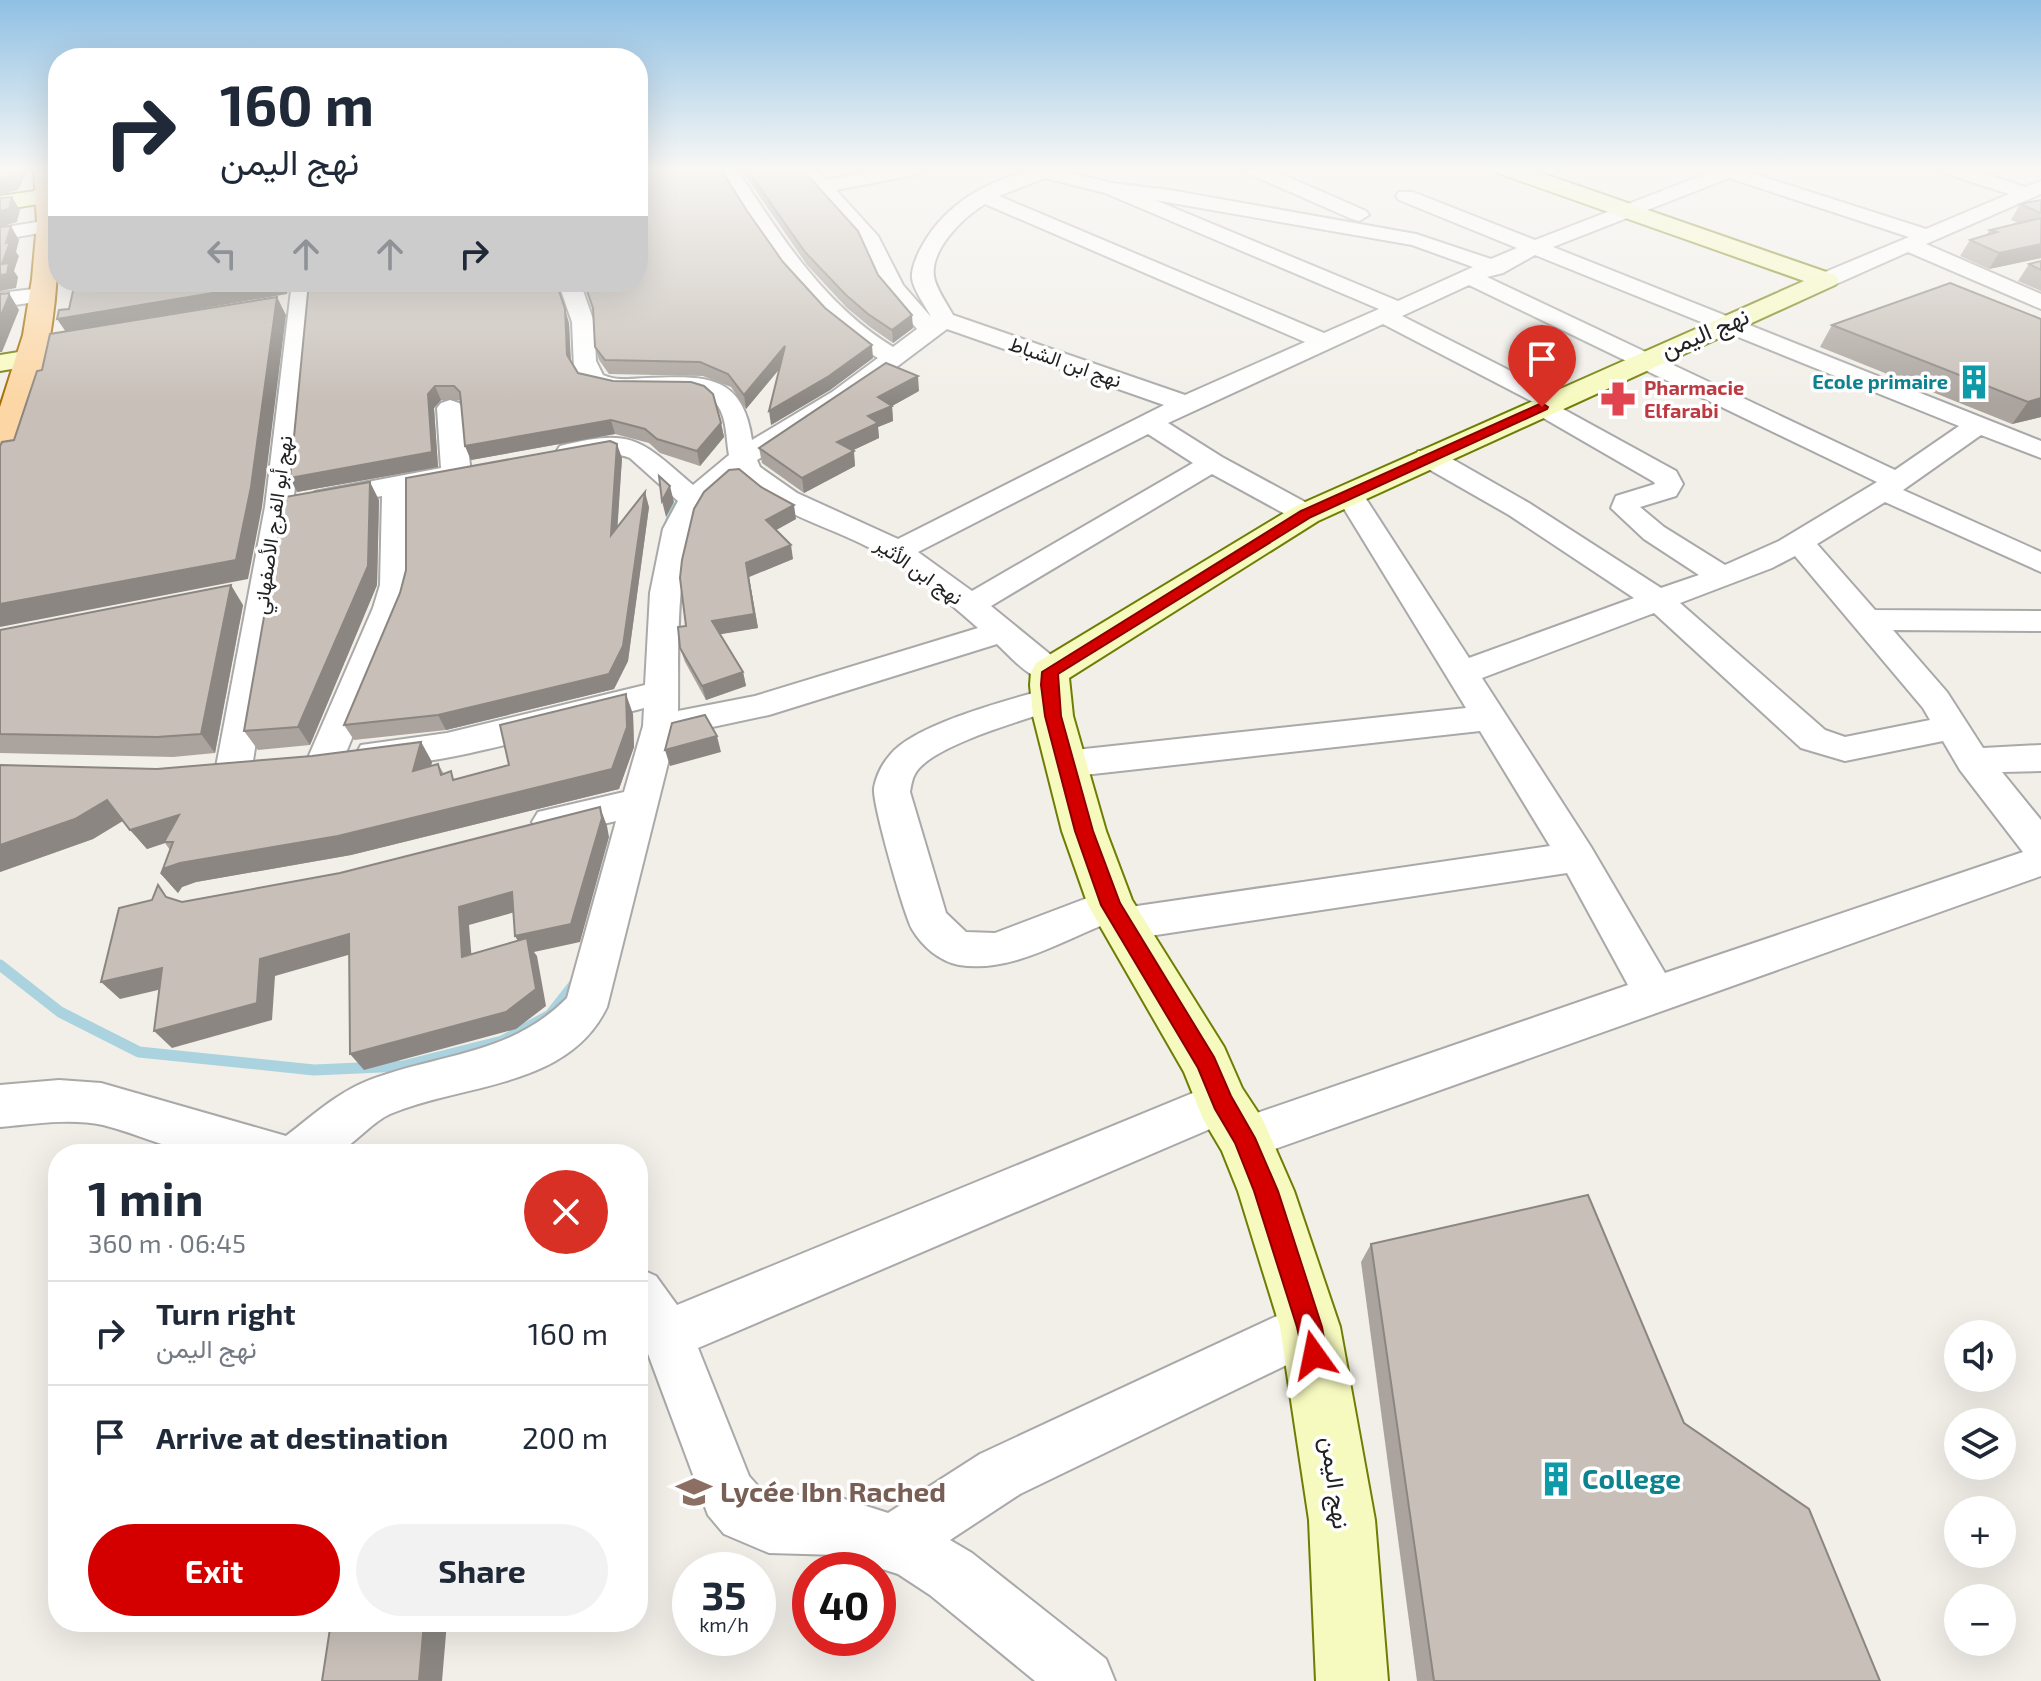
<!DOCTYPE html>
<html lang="en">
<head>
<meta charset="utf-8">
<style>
  :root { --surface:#fff; --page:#f2f2f3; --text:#1f2937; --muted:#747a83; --line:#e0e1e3; --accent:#d40000 }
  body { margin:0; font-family:"Exo 2",Vazirmatn,sans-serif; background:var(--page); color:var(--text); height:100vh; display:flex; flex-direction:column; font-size:30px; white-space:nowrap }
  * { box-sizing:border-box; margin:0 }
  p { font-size:26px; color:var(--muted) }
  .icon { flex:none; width:44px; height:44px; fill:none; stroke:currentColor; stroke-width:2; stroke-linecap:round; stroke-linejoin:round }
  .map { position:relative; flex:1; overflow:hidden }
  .details { position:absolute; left:48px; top:1144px; width:600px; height:488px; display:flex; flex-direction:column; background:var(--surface); border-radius:32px; box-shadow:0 8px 32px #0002 }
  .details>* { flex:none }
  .hud { position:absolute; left:48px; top:48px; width:600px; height:244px; border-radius:32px; box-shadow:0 8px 32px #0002; background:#fff; color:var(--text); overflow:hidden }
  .tools { position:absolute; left:1944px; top:1320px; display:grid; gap:16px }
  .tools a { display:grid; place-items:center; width:72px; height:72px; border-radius:50%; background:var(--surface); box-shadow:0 8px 32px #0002; font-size:40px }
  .speed { position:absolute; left:672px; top:1552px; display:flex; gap:16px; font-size:40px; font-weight:700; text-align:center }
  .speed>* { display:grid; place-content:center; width:104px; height:104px; border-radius:50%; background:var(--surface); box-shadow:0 8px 32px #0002; line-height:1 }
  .speed small { font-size:20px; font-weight:400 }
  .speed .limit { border:12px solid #d22; background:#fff; color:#111 }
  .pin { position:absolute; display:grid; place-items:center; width:68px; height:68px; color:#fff; margin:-82px -34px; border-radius:50% 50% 50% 0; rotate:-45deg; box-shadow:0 0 8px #0007 }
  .pin .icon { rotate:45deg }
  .me { position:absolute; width:88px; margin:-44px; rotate:348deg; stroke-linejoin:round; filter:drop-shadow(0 0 6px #0008) }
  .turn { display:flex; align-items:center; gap:28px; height:168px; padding:0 40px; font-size:36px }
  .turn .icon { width:104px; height:104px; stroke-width:2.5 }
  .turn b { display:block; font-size:56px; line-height:68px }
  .lanes { display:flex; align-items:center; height:76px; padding:0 40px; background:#0003; justify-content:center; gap:40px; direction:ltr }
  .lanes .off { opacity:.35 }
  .round { display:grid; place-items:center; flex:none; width:84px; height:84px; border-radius:42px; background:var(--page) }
  .summary { display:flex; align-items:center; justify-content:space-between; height:136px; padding:0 40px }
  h1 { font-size:48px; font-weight:700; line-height:60px }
  .button { display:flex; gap:16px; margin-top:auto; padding:16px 40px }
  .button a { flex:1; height:92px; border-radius:48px; background:var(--accent); color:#fff; font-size:32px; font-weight:700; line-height:92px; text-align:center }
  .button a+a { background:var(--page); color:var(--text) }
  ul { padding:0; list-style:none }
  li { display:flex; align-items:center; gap:24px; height:104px; padding:0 40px; border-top:2px solid var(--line) }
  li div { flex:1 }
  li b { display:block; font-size:30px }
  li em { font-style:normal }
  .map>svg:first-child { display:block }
</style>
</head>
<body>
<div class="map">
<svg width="2041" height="1681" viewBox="0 0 2041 1681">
  <rect width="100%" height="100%" fill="#f2efe9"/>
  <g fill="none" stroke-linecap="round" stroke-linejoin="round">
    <path stroke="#aad3df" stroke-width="7" d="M667 527 672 509 685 498"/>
    <path stroke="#aad3df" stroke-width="11" d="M0 965 60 1012 139 1052 314 1070 403 1066 502 1041 550 1015 576 982"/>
    <g stroke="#a9a9a9" stroke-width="4">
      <g id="street">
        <path d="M718 168H736C780 235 823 304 893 347L917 329 882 287 862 242 796 168H815L827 180 890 168H929L920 174 836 190 878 236 903 285 931 317C926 306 913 290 912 278 911 270 917 255 921 248 948 197 1007 168 1064 168L1062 171 1112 183 1170 190 1416 234 1491 259 1517 248 1399 200 1396 196 1399 192H1413L1535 240 1721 168H1747L1745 171 1926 229 2009 194 1941 172 1939 168H1967L2025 187 2041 181V194L1926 244 2041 294V309L1908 252 1834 285H1818L1815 280 1818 275 1909 237 1729 178 1553 247 2041 441V458L1981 435 1903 490 2041 552V572L1885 502 1817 544 1875 610 2041 611V631L1893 630 1947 692 1983 748 2041 745V771L2002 772 2041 820V876L1244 1160 1228 1153 1221 1138 1228 1123 1628 985 1567 873 1123 940 1109 935 1103 925C1058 943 1009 973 959 965 939 961 922 946 912 929 904 914 872 803 874 788 876 777 882 764 890 755 914 724 1012 699 1051 688L1063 691 1068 699 1063 707C1031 718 930 745 915 774 912 779 911 786 910 792L946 913 966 932 995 933 1111 889 1125 894 1130 907 1550 846 1480 731 1066 777 1053 773 1048 764 1053 755 1066 751 1466 708 1335 494 1339 488 1349 486 1359 488 1469 658 1634 598 1509 515 1418 463 1415 457 1418 451H1438L1529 503 1661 588 1699 575 1644 539 1611 508 1616 496 1655 484 1654 482 1533 412 1529 407 1533 402 1383 324 1168 423 1222 457 1316 508 1320 514 1316 520 1306 523 1296 520 1212 474 991 606 1062 664 1067 672 1062 680C1035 687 1015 661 997 644L769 715 675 735 607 1007C568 1089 462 1083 390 1114 370 1123 356 1144 336 1153 330 1156 216 1156 203 1154 169 1150 136 1133 103 1125 70 1118 34 1124 0 1127V1085L59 1080 101 1083 286 1136C312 1116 337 1093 367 1081 439 1053 510 1056 567 998L616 821 551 836 538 832 532 822 538 812 624 792 643 726 644 708C585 723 411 777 361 763L356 754 361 745 447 733 645 685 650 593 663 529 678 501 630 458C606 448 583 463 560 458L556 452 560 446C632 428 640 439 693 485L729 455C726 439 727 419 718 406 700 377 619 402 585 385L574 368 572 322 558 282H580L594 322 596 361 603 375C616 381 631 379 646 378 702 376 743 372 752 440L832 392 878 358C805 313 762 239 718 168ZM1045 178 1105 193 1379 309 1324 333 999 196ZM1155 200 1412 245 1473 267 1398 301ZM985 204 1305 342 1185 395 953 315C947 304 939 293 935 281 926 253 963 217 985 204ZM1535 255 1959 426 1895 470 1487 277 1503 273ZM1469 285 1877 482 1779 541 1725 565 1664 527 1640 507 1676 496 1683 484 1676 471 1563 409 1568 403 1564 398 1402 316ZM947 329 1164 405 898 539 797 493 760 467 757 460 850 402ZM1148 434 1193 463 972 591 918 552ZM738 475C770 512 826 525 868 547 909 568 945 599 978 628L755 696 678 711C679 660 673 544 705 504 714 493 727 484 738 475ZM1795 556 1923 708 1930 720 1845 737 1825 730 1680 603 1772 568ZM1654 613 1801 748 1845 761 1943 741 1960 770 2023 852 1665 973 1591 847 1482 678Z"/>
        <path d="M1268 168 1366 211 1369 215 1359 221 1352 219 1247 173 1245 169Z"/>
        <path d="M49 220 56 222V230L0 240V228Z"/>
        <path d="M292 282H314L293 507 252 767 247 776 234 780 221 776 216 767 265 507Z"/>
        <path d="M42 288 53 295 50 300 0 307V293Z"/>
        <path d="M450 400 459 403 463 408 471 473 467 479 410 490V585L405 608 343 760 338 769 325 773 312 769 307 760 373 608 380 585 382 496 325 506 315 504 311 498 315 492 325 490 441 468 437 408 441 403Z"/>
        <path d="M1222 1081 1238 1087 1245 1102 1238 1117 698 1348 749 1476 764 1493 838 1497 888 1513 980 1454 1292 1309 1310 1301 1328 1309 1336 1327 1328 1345 1020 1494 950 1540 972 1553 1106 1659 1115 1681H1035L930 1595 898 1574 838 1555 769 1553 724 1534 708 1515 647 1351 638 1338V1268L656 1276 677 1305Z"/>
      </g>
    </g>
    <g stroke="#707d05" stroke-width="4">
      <g id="secondary">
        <path d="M1495 168H1527L1835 275 1839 280 1835 285 1318 521 1069 678 1073 716 1106 831 1132 900 1224 1047 1242 1088 1263 1120 1294 1191 1340 1327 1375 1520 1388 1681H1316L1309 1520 1280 1327 1238 1191 1222 1151 1203 1119 1184 1072 1088 905 1062 831 1033 716 1030 685 1031 672 1036 663 1294 507 1804 281 1498 173Z"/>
        <path d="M56 188 58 201 0 210V196Z"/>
        <path d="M31 350 41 352 45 358 41 364 0 371V355Z"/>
      </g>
    </g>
    <g stroke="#a06b00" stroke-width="4">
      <path id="primary" d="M34 168H56C53 190 58 214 58 237 58 301 48 393 11 447L0 450V407L23 335 32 279 37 223Z"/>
    </g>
    <use href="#street" fill="#fff" fill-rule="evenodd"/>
    <use href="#secondary" fill="#f7fabf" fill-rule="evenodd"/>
    <use href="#primary" fill="#fcd6a4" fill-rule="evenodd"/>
  </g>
  <g fill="#aba49e">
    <path d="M740 168H801L878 275 913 328 893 343 870 327 847 308 807 265Z"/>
    <path d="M2041 200V258L1989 269 1960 256 1970 240 1986 235 1990 230 2018 223 2011 220 2020 204Z"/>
    <path d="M747 211 783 262 825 308 873 358 830 390 771 425 779 369 746 409 731 387 703 376 609 374 599 360 595 347 593 311 583 282H638Z"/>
    <path d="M2041 261V291L2018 281 2029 264Z"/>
    <path d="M309 282 569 323 571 361 578 373 721 423 724 437 700 466 660 453 649 443 615 434 471 460 465 446 461 402 459 400H441L434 408 438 467 297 492Z"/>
    <path d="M2041 319V417L2012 424 1820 347 1832 325Z"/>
    <path d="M919 391 892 406 893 421 878 427 879 438 853 450 855 466 804 493 762 463 759 448Z"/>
    <path d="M622 458 617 527 649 507 628 661 614 689 446 730 354 740 344 725Z"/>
    <path d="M704 492 796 519 776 530 793 559 749 577 758 628 720 634 743 672 746 686 706 700 685 662 680 648 686 626Z"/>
    <path d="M379 500 377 585 310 745 258 750 244 731Z"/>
    <path d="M243 605 215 753 173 757 0 753V630Z"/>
    <path d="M633 714 634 747 619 789 351 855 196 882 182 887 178 893 161 874 170 850 165 843 147 849 123 821 93 839 0 872V765L157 769 312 756 421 742 432 762 431 766 438 764 444 774 455 779 509 765Z"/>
    <path d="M1371 1244 1684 1423 1880 1681H1417L1361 1262Z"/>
  </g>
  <g fill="#8b8681">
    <path d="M15 168H29L18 190 0 195V180Z"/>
    <path d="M12 197 20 210 17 222 0 227V211Z"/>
    <path d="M11 226 19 240 16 252 19 256 14 271 18 277 16 288 0 291V275Z"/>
    <path d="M2041 244V258L1989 269 1999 253Z"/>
    <path d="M278 282H290L287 294 66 332 57 319Z"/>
    <path d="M9 293 19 310 2 352H0V318Z"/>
    <path d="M277 297 286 315 262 507 248 579 0 627V604Z"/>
    <path d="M565 309 569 323 571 368 567 355Z"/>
    <path d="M912 315 913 328 893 343 892 330Z"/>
    <path d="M872 345 873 358 830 390 771 425 769 411Z"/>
    <path d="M785 346 787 360 746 409 744 395Z"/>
    <path d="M918 376 919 391 892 406 893 421 878 427 879 438 839 457 837 442 868 416 878 397Z"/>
    <path d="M435 386 441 400 434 408 438 467 297 492 290 478Z"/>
    <path d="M2041 398V417L2012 424 2028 402Z"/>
    <path d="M611 420 615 434 471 460 465 446Z"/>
    <path d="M721 423 724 437 700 466 697 451Z"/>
    <path d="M617 444 622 458 616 550 611 535Z"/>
    <path d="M854 451 855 466 804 493 802 478Z"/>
    <path d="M370 482 379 500 377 585 310 745 298 727Z"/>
    <path d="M670 486 674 502 666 517 662 501Z"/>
    <path d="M645 492 649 507 628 661 614 689 446 730 438 715 609 674Z"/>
    <path d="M794 505 796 519 769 534 766 520Z"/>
    <path d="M791 545 793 559 749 577 758 628 716 635 712 621 746 563Z"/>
    <path d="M231 585 243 605 215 753 201 734Z"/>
    <path d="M743 672 746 686 706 700 702 686Z"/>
    <path d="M626 694 633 714 634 747 619 789 351 855 196 882 182 887 178 893 161 874 165 868 180 863 612 769Z"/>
    <path d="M717 736 721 752 670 766 665 750Z"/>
    <path d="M421 742 432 762 425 791 413 771Z"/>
    <path d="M107 800 124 820 93 839 0 872V845Z"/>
    <path d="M600 807 607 826 609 837 580 942 534 952 537 956 546 1006 516 1029 364 1070 350 1054 525 954 515 936Z"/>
    <path d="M179 815 164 842 165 843 147 849 130 830Z"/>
    <path d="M512 892 522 910 469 925 473 974 462 957 459 907Z"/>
    <path d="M349 934 362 951 275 976 272 1020 172 1048 154 1031 260 959Z"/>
    <path d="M162 968 179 985 120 999 101 982Z"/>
    <path d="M424 1622H447L442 1681H419Z"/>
  </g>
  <g fill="#c7bfb8" stroke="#8b8681" stroke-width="2">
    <path d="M0 168H15L10 177 0 180Z"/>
    <path d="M638 168H720L747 211 783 262 825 308 872 345 829 376 769 411 785 346 744 395 728 374 700 362 605 360 595 347 593 308 584 282H638Z"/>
    <path d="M746 168H801L858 231 878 275 912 315 892 330 868 314 846 295 805 252Z"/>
    <path d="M12 197 9 209 0 211V198Z"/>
    <path d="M2041 200V213L2020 204Z"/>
    <path d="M2041 218V244L1999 253 1970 240 1997 232 1990 230Z"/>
    <path d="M11 226 6 243 10 242 2 264 9 263 7 274 0 275V227Z"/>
    <path d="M2041 261V270L2029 264Z"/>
    <path d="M75 282H278L57 319 59 310 69 309Z"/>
    <path d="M309 282H556L565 309 567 355 578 373 613 381 691 382 704 386 713 394 721 423 697 451 657 439 645 429 611 420 465 446 460 392 454 386H435L428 394 432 452 290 478Z"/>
    <path d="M1950 283 2041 319V398L2028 402 1832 325Z"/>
    <path d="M9 293V296L0 318V294Z"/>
    <path d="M277 297 251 487 236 560 0 604V446L2 442 14 440 37 371 42 370 50 334Z"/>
    <path d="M886 363 918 376 878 397 892 406 868 416 878 423 837 442 854 451 802 478 759 448Z"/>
    <path d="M610 441 617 444 611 535 645 492 623 646 609 674 438 715 344 725 400 593 406 570V478Z"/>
    <path d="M739 469 761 487 794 505 766 520 791 545 746 563 754 614 712 621 743 672 702 686 680 648 678 627 686 626 680 578 682 560 694 509 704 492 729 470Z"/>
    <path d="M659 476 670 486 662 501Z"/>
    <path d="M370 482 368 566 298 727 244 731 285 497Z"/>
    <path d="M231 585 201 734 157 737 0 734V630Z"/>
    <path d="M626 694 627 727 612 769 338 836 180 863 165 868 161 874 173 842H164L179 815 130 830 107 800 75 819 0 845V765L157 769 312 756 421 742 413 771 438 764 441 775 451 771 453 780 509 765 500 725Z"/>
    <path d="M705 715 717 736 665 750 672 723Z"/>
    <path d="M600 807 602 818 571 924 515 936 512 892 459 907 462 957 527 938 536 989 506 1012 350 1054 349 934 260 959 257 1003 154 1031 162 968 101 982 119 908 152 900 158 885 166 897 182 902 340 873Z"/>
    <path d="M1588 1195 1684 1423 1809 1509 1880 1681H1434L1371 1244Z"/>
    <path d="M331 1622H424L419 1681H322Z"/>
  </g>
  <linearGradient id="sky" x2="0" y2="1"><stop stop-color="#8fc0e4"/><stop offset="0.42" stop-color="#f9f8f5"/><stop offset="1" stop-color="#f9f8f5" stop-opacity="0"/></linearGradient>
  <rect width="2041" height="403" fill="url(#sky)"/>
  <path fill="#d40000" stroke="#8a0000" stroke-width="2" d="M1542 403 1548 407 1547 409 1311 517 1058 674 1061 716 1093 831 1120 903 1214 1057 1231 1096 1255 1138 1278 1191 1322 1327 1327 1355 1323 1364 1314 1367 1305 1364 1297 1327 1254 1191 1235 1143 1215 1109 1198 1068 1101 905 1075 831 1045 716 1041 685 1042 672 1301 511Z"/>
  <defs>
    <g id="building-bare" transform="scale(2.76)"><path d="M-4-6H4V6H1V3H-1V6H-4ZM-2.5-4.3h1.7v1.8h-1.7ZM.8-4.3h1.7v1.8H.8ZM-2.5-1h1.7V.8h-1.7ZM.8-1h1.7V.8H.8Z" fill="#0f9aa8" stroke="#fff" stroke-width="2.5" paint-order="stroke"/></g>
    <g id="pharmacy-bare" transform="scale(2.76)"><path d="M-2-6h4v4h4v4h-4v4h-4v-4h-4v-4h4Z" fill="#e0444e" stroke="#fff" stroke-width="2.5" paint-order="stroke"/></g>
    <g id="school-bare" transform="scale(2.76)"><path d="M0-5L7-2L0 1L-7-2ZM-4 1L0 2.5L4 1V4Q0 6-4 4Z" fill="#8d6e63" stroke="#fff" stroke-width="2.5" paint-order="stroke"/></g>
  </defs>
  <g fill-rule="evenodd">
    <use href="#building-bare" x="1974" y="382"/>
    <use href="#pharmacy-bare" x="1618" y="399"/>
    <use href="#building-bare" x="1556" y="1479"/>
    <use href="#school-bare" x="694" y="1492"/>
  </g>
  <g text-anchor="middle" stroke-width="7" stroke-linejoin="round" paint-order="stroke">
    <g font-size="20" fill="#222" stroke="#fff">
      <text transform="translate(1065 362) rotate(19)" y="7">نهج ابن الشباط</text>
      <text transform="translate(273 525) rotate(-82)" y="7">نهج أبو الفرج الأصفهاني</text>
      <text transform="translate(919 571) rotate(35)" y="7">نهج ابن الأثير</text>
    </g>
    <g font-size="20" font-weight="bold" fill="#0d838f" stroke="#fff" text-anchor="end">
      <text x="1948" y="389">Ecole primaire</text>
    </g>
    <g font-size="20" font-weight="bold" fill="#be3a42" stroke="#fff" text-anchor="start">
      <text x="1644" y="395">Pharmacie<tspan x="1644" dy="23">Elfarabi</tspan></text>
    </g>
    <g font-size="24" fill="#222" stroke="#fff">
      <text transform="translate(1705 333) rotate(-23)" y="8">نهج اليمن</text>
      <text transform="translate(1335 1483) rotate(82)" y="8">نهج اليمن</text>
    </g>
    <g font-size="28" font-weight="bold" fill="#0d838f" stroke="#fff" text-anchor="start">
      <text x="1582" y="1489">College</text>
    </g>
    <g font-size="28" font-weight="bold" fill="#785e54" stroke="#fff" text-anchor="start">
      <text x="720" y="1502">Lycée Ibn Rached</text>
    </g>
  </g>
</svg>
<div class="tools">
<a><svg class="icon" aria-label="sound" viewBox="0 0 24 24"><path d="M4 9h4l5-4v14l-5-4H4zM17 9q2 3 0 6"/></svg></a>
<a><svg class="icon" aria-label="layers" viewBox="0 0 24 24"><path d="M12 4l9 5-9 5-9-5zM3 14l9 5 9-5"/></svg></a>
<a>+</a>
<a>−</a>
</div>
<div class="speed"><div>35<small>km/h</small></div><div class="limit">40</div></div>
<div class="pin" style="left:1542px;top:407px;background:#d93025"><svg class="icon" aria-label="arrive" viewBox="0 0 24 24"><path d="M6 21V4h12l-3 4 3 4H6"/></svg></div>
<svg class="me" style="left:1314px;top:1355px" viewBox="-20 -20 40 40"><path d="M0-17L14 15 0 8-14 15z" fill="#d40000" stroke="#fff" stroke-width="4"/></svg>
<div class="hud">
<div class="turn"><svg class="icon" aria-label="right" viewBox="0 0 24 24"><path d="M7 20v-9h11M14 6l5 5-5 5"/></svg><div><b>160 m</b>نهج اليمن</div></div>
<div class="lanes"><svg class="icon off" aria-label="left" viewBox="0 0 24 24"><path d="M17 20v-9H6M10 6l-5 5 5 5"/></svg><svg class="icon off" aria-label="ahead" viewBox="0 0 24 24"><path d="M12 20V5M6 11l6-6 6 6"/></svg><svg class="icon off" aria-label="ahead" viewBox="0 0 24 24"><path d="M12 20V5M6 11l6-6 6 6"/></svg><svg class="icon" aria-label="right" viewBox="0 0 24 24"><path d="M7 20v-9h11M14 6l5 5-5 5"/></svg></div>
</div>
<section class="details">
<div class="summary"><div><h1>1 min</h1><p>360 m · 06:45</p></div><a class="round" style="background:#d93025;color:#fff"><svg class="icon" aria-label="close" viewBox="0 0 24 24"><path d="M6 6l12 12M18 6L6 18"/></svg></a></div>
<ul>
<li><svg class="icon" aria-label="right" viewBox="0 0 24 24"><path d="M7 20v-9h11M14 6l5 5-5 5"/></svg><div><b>Turn right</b><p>نهج اليمن</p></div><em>160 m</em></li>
<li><svg class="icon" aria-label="arrive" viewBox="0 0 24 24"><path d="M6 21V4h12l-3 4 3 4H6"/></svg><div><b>Arrive at destination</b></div><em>200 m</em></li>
</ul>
<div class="button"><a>Exit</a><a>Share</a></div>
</section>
</div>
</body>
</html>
